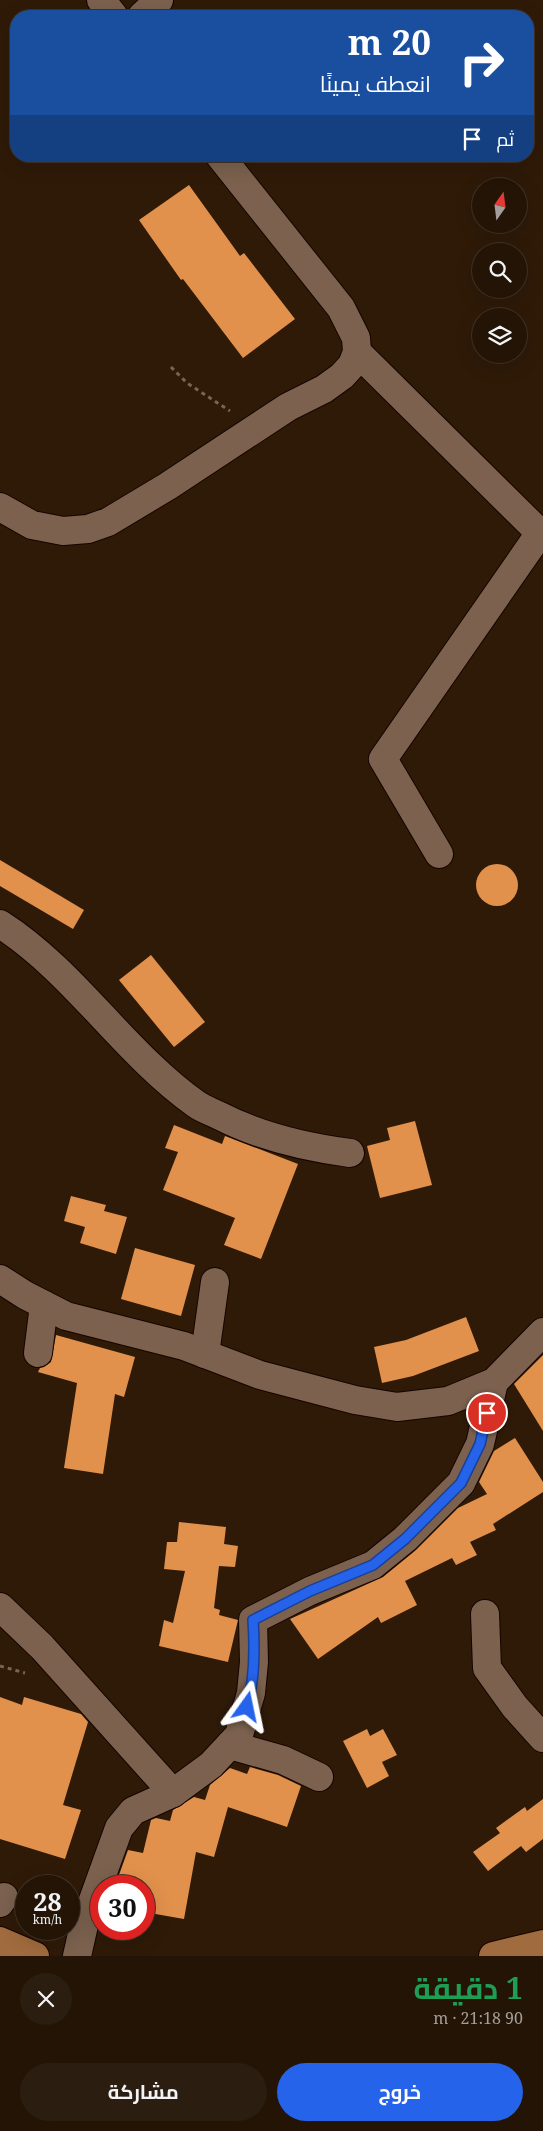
<!DOCTYPE html>
<html lang="ar">
<head>
<meta charset="utf-8">
<style>
  :root { --surface:#231406; --page:#2b1d10; --text:#f1f3f6; --muted:#a39e9b; --line:#403328; --accent:#2563eb }
  body { margin:0; font-family:"Noto Serif",Cairo,serif; background:var(--page); color:var(--text); direction:rtl; height:100vh; display:flex; flex-direction:column; font-size:19px; white-space:nowrap }
  * { box-sizing:border-box; margin:0 }
  p { font-size:16px; color:var(--muted) }
  .icon { flex:none; width:28px; height:28px; fill:none; stroke:currentColor; stroke-width:2; stroke-linecap:round; stroke-linejoin:round }
  .map { position:relative; height:1956px; overflow:hidden; direction:ltr }
  .panel { display:flex; flex-direction:column; background:var(--surface); flex:1 }
  .panel>* { flex:none }
  .top-card { position:absolute; left:10px; top:10px; width:524px; height:152px; border-radius:20px; box-shadow:0 5px 20px #0002,0 0 0 1px var(--line); direction:rtl; background:#1a4fa0; color:#fff; overflow:hidden }
  .needle { width:32px; rotate:14deg }
  .controls { position:absolute; left:472px; top:178px; display:grid; gap:10px }
  .controls a { display:grid; place-items:center; width:55px; height:55px; border-radius:50%; background:var(--surface); box-shadow:0 5px 20px #0002,0 0 0 1px var(--line); font-size:25px }
  .speed { position:absolute; left:15px; top:1875px; display:flex; gap:10px; font-size:25px; font-weight:700; text-align:center }
  .speed>* { display:grid; place-content:center; width:65px; height:65px; border-radius:50%; background:var(--surface); box-shadow:0 5px 20px #0002,0 0 0 1px var(--line); line-height:1 }
  .speed small { font-size:12px; font-weight:400 }
  .speed .limit { border:8px solid #d22; background:#fff; color:#111 }
  .pin { position:absolute; display:grid; place-items:center; width:42px; height:42px; color:#fff; margin:-21px; border:2px solid #fff; border-radius:50%; box-shadow:0 1px 5px #0007 }
  .me { position:absolute; width:55px; margin:-28px; rotate:12deg; stroke-linejoin:round; filter:drop-shadow(0 0 4px #0008) }
  .turn { display:flex; align-items:center; gap:18px; height:105px; padding:0 20px; font-size:22px }
  .turn .icon { width:65px; height:65px; stroke-width:2.5 }
  .turn b { display:block; font-size:35px; line-height:42px }
  .then { display:flex; align-items:center; height:48px; padding:0 20px; background:#0003; gap:10px; font-size:19px }
  .round { display:grid; place-items:center; flex:none; width:52px; height:52px; border-radius:26px; background:var(--page) }
  .overview { display:flex; align-items:center; justify-content:space-between; height:85px; padding:0 20px }
  h1 { font-size:30px; font-weight:700; line-height:38px; color:#1e9e55 }
  .action { display:flex; gap:10px; margin-top:auto; padding:10px 20px }
  .action a { flex:1; height:58px; border-radius:30px; background:var(--accent); color:#fff; font-size:20px; font-weight:700; line-height:58px; text-align:center }
  .action a+a { background:var(--page); color:var(--text) }
  .map>svg:first-child { display:block }
</style>
</head>
<body>
<div class="map">
<svg width="543" height="1956" viewBox="0 0 543 1956">
  <rect width="100%" height="100%" fill="#2f1a08"/>
  <g fill="#e2914d">
    <path d="M189 185 240 256 244 253 295 319 243 358 183 279 181 280 139 220Z"/>
    <path d="M0 860 84 910 73 929 0 886Z"/>
    <circle cx="497" cy="885" r="21"/>
    <path d="M151 955 205 1022 174 1047 119 980Z"/>
    <path d="M415 1121 432 1185 380 1198 367 1146 390 1140 387 1128Z"/>
    <path d="M174 1125 222 1144 225 1136 298 1164 261 1259 224 1245 235 1218 163 1190 178 1152 165 1148Z"/>
    <path d="M71 1196 106 1205 104 1211 127 1217 116 1254 80 1243 85 1227 64 1221Z"/>
    <path d="M135 1248 195 1265 181 1316 121 1299Z"/>
    <path d="M466 1317 479 1351 413 1376 382 1383 374 1347 406 1340Z"/>
    <path d="M56 1335 135 1357 124 1397 115 1394 103 1474 64 1468 77 1383 38 1372 40 1368 44 1367 51 1362Z"/>
    <path d="M543 1355V1431L514 1384Z"/>
    <path d="M515 1438 543 1482V1492L493 1524 496 1530 470 1542 477 1555 456 1565 452 1558 405 1581 417 1605 381 1623 378 1617 318 1659 290 1619 383 1577 416 1550 458 1508 487 1494 479 1482 494 1451Z"/>
    <path d="M179 1522 226 1527 224 1544 238 1546 235 1567 219 1566 214 1608 220 1610 219 1615 238 1620 228 1662 159 1646 164 1620 173 1623 185 1571 164 1569 167 1542H177Z"/>
    <path d="M0 1697 22 1705 24 1697 81 1714 88 1722 63 1805 81 1810 65 1859 0 1839Z"/>
    <path d="M367 1729 370 1736 383 1729 397 1755 382 1762 389 1776 367 1788 343 1741Z"/>
    <path d="M250 1767 278 1775 301 1786 287 1827 228 1807 214 1857 196 1852 184 1919 144 1912V1886H115L128 1850 143 1853 151 1820 156 1818 170 1821 173 1810 194 1797 205 1800 210 1785 230 1768 247 1774Z"/>
    <path d="M543 1799V1839L526 1852 521 1846 488 1871 473 1852 500 1833 496 1828 525 1807 527 1811Z"/>
  </g>
  <g fill="none" stroke-linecap="round" stroke-linejoin="round">
    <g stroke="#160400" stroke-width="30">
      <g id="minor">
        <path d="M101 0 114 16"/>
        <path d="M142 16 159 0"/>
        <path d="M357 352 540 533 383 759 439 854"/>
        <path d="M0 507 32 525 63 531 88 529 108 522 168 486 288 407 324 389 342 376 352 365 357 352 356 338 341 308 220 156"/>
        <path d="M0 924C75 972 123 1052 196 1104 203 1109 212 1112 220 1116 261 1137 304 1147 350 1153"/>
        <path d="M0 1279 25 1295 66 1316 184 1346 260 1375 355 1400 397 1407 448 1401 494 1382 543 1332"/>
        <path d="M38 1353 44 1305"/>
        <path d="M205 1354 215 1282"/>
        <path d="M0 1607 42 1647 173 1793"/>
        <path d="M485 1614 487 1668 515 1707 543 1738"/>
        <path d="M230 1745 283 1760 319 1777"/>
        <path d="M0 1903 4 1897"/>
        <path d="M77 1956 84 1925 119 1828 133 1811 173 1793 211 1765 239 1735 251 1693 254 1662 253 1620 310 1591 373 1565 405 1539 461 1483 480 1444 494 1382"/>
      </g>
    </g>
    <g stroke="#160400" stroke-width="30">
      <g id="major">
        <path d="M0 1941 35 1956"/>
        <path d="M493 1956 543 1944"/>
      </g>
    </g>
    <g stroke="#786555" stroke-width="3" stroke-dasharray="4 4" stroke-linecap="butt">
      <path d="M171 367 187 383 230 411"/>
      <path d="M0 1666 25 1673"/>
    </g>
    <use href="#minor" stroke="#7b614e" stroke-width="28"/>
    <use href="#major" stroke="#a06b3e" stroke-width="28"/>
  </g>
  <g fill="none" stroke-linecap="round" stroke-linejoin="round">
    <g stroke="#184099" stroke-width="12">
      <path id="route" d="M247 1707C255 1679 255 1649 253 1620L310 1591 373 1565 405 1539 461 1483 480 1444 487 1413"/>
    </g>
    <use href="#route" stroke="#2563eb" stroke-width="9"/>
  </g>
</svg>
<div class="controls">
<a><svg class="needle" viewBox="-14 -14 28 28"><path d="M0-13l5 13h-10z" fill="#e53935"/><path d="M0 13l5-13h-10z" fill="#a39e9b"/></svg></a>
<a><svg class="icon" aria-label="search" viewBox="0 0 24 24"><circle cx="10" cy="10" r="6"/><path d="M15 15l6 6"/></svg></a>
<a><svg class="icon" aria-label="layers" viewBox="0 0 24 24"><path d="M12 4l9 5-9 5-9-5zM3 14l9 5 9-5"/></svg></a>
</div>
<div class="speed"><div>28<small>km/h</small></div><div class="limit">30</div></div>
<div class="pin" style="left:487px;top:1413px;background:#d93025"><svg class="icon" aria-label="arrive" viewBox="0 0 24 24"><path d="M6 21V4h12l-3 4 3 4H6"/></svg></div>
<svg class="me" style="left:247px;top:1707px" viewBox="-20 -20 40 40"><path d="M0-17L14 15 0 8-14 15z" fill="#2563eb" stroke="#fff" stroke-width="4"/></svg>
<div class="top-card">
<div class="turn"><svg class="icon" aria-label="right" viewBox="0 0 24 24"><path d="M7 20v-9h11M14 6l5 5-5 5"/></svg><div><b>20 m</b>انعطف يمينًا</div></div>
<div class="then">ثم<svg class="icon" aria-label="arrive" viewBox="0 0 24 24"><path d="M6 21V4h12l-3 4 3 4H6"/></svg></div>
</div>
</div>
<section class="panel">
<div class="overview"><div><h1>1 دقيقة</h1><p>90 m · 21:18</p></div><a class="round"><svg class="icon" aria-label="close" viewBox="0 0 24 24"><path d="M6 6l12 12M18 6L6 18"/></svg></a></div>
<div class="action"><a>خروج</a><a>مشاركة</a></div>
</section>
</body>
</html>
